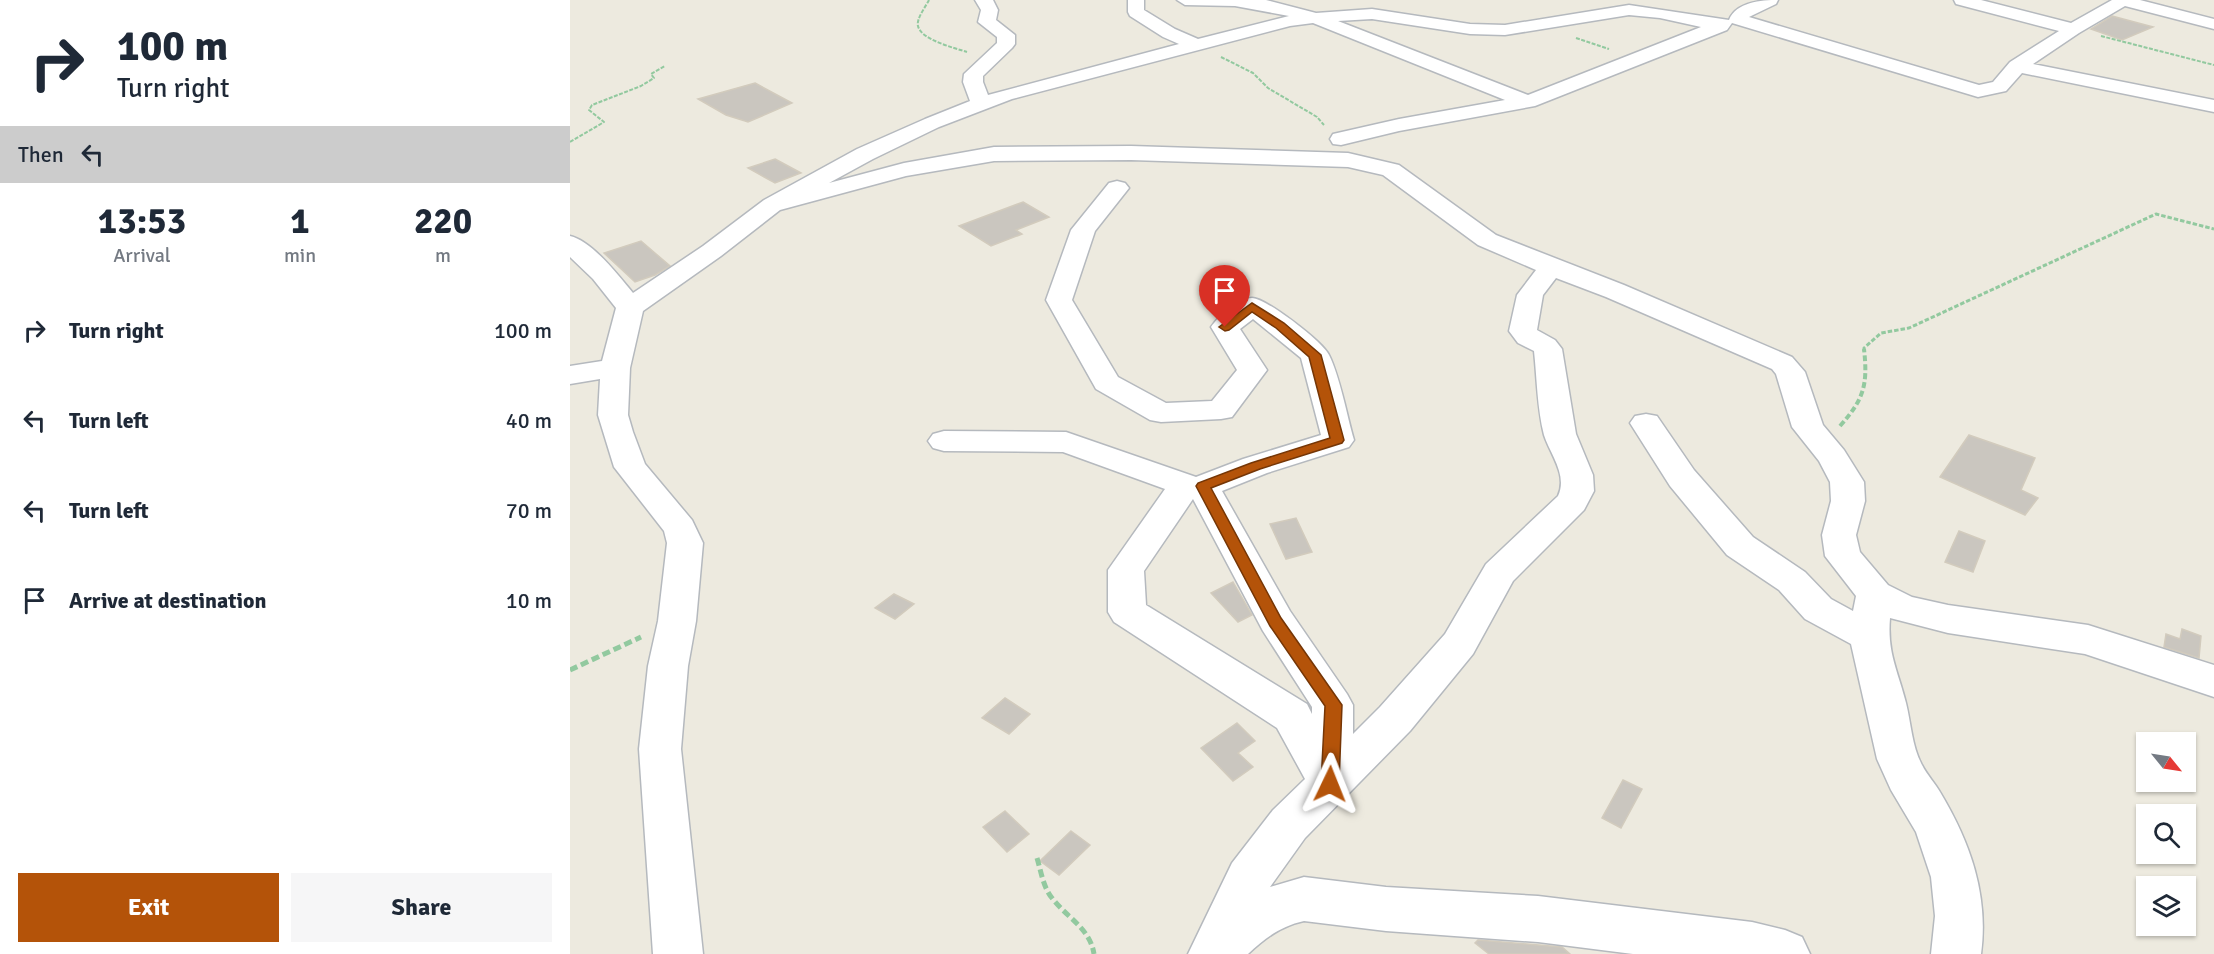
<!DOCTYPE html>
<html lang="en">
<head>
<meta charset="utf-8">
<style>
  :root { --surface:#fff; --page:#f6f6f7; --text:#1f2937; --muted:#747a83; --accent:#b45309 }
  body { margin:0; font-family:Signika,sans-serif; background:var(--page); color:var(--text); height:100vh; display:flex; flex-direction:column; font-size:22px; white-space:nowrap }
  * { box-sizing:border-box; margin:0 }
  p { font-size:20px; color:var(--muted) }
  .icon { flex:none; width:33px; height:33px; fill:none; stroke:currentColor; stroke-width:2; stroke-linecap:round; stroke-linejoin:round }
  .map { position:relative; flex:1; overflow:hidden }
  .side { display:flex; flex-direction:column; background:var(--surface); width:570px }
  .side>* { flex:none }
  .hud { background:#fff; color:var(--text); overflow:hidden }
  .needle { width:39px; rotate:120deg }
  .controls { position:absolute; left:1566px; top:732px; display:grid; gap:12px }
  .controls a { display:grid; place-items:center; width:60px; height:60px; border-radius:0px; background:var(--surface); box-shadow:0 2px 4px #0004; font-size:30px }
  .pin { position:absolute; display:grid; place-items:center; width:51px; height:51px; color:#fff; margin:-62px -26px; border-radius:50% 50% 50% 0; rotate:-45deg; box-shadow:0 0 6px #0007 }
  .pin .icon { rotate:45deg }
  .me { position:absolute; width:66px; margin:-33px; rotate:2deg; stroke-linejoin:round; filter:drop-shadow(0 0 4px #0008) }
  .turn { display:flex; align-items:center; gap:21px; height:126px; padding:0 18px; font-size:27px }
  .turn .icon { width:78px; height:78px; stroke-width:2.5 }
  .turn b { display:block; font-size:42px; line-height:51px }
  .then { display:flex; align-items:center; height:57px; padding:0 18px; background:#0003; gap:12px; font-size:22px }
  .eta { display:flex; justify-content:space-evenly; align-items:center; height:102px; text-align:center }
  .eta b { font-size:36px; font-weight:700; line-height:42px }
  .button { display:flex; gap:12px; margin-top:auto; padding:12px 18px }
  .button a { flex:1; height:69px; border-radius:0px; background:var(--accent); color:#fff; font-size:24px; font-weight:700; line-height:69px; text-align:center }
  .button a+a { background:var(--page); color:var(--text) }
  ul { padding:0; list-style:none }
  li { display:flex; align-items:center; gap:18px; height:90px; padding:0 18px }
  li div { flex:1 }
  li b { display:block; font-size:22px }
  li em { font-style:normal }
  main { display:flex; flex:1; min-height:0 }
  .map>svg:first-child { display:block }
</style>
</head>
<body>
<main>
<section class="side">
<div class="hud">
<div class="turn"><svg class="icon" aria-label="right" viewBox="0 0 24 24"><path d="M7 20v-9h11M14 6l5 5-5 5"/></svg><div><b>100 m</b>Turn right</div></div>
<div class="then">Then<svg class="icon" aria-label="left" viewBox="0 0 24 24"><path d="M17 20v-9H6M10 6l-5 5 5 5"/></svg></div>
</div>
<div class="eta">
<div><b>13:53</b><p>Arrival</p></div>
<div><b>1</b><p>min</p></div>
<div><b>220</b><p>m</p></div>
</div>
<ul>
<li><svg class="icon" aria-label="right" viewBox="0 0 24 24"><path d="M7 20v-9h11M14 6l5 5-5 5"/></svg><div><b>Turn right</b></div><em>100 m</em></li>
<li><svg class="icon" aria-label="left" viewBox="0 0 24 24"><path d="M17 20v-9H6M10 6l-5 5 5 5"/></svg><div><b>Turn left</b></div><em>40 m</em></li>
<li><svg class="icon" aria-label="left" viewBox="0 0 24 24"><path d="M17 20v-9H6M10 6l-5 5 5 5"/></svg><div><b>Turn left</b></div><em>70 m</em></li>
<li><svg class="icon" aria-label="arrive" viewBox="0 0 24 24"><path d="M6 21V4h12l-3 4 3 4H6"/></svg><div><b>Arrive at destination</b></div><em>10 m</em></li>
</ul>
<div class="button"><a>Exit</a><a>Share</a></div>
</section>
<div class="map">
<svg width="1644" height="954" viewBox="0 0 1644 954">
  <rect width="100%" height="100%" fill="#edeadf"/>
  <g fill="#cac6bf" stroke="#d2cbbd" stroke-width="1.5">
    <path d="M1542 16 1583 27 1552 40 1521 29Z"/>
    <path d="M185 83 222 103 178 122 156 115 128 99Z"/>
    <path d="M205 159 231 173 205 183 178 168Z"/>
    <path d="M453 202 479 217 446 230 452 234 421 246 389 226Z"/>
    <path d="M71 241 100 266 85 275 65 282 34 253Z"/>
    <path d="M1399 435 1465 458 1451 490 1468 498 1455 515 1370 477Z"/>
    <path d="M726 518 742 552 716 559 700 524Z"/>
    <path d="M1389 531 1415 541 1403 572 1375 562Z"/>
    <path d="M663 582 682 615 668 622 641 593Z"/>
    <path d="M324 594 344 604 325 619 305 608Z"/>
    <path d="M1612 629 1631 636 1629 658 1594 647 1596 634 1610 639Z"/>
    <path d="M435 698 460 714 439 734 412 718Z"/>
    <path d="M667 723 685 741 668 753 683 767 663 781 631 748Z"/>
    <path d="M1053 780 1072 789 1051 828 1032 818Z"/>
    <path d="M435 811 459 834 437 852 413 827Z"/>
    <path d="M501 831 520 845 489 875 470 861Z"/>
    <path d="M908 940 992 947 1000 954H919L905 943Z"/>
  </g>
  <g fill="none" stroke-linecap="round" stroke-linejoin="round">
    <g stroke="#b5b9be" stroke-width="3">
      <path id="minor" d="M405 0H423L428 10 426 20 445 35V44L442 48 413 76V82L418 95 609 44 593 37 560 16 558 12V0H574V10L605 29 628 39 719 16 665 6 615 5 607 0H696L746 13 802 9 900 24 935 25 1059 5 1159 20C1166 2 1191 0 1208 0L1206 4 1179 17 1409 85 1423 82 1440 62 1489 31 1386 4 1384 0H1411L1501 23 1542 0H1570L1644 19V29L1555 6 1509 33 1463 64 1644 100V112L1452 73 1436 91 1408 97 1162 23 1157 30 965 106 829 131 771 145 763 144 760 139 763 134 829 119 935 100 743 23 720 26 442 99 369 127 303 159 259 183 334 163 424 147 561 146 778 153 829 165 926 235 1054 285 1222 357 1235 372 1253 425 1274 450 1294 482 1295 501 1286 535 1290 552 1318 585 1342 597 1378 605 1518 625 1644 665V697L1515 654 1378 633 1320 618C1317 653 1328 671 1336 703 1341 723 1342 747 1352 765 1357 775 1365 783 1370 792 1400 842 1419 895 1411 954H1361L1365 916 1361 877 1346 832 1321 790 1307 759 1281 644 1235 619 1209 590 1157 555 1100 486 1060 423 1065 416 1076 414 1087 416 1124 470 1183 537 1235 572 1261 599 1283 611 1286 596 1255 556 1252 535 1261 501 1260 482 1249 461 1222 427 1206 374 1202 369 1036 297 986 278 973 295 967 330 985 340 992 349 1006 434 1023 475 1024 491 1014 510 943 581 903 654 840 731 735 838 700 887 734 877 816 887 968 896 1182 922 1215 930 1232 937 1240 954H1063L968 942 816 931 734 921C711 926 695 938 678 954H618L662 863 703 810 735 779 707 728 544 622 538 612V570L595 489 493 452 374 451 363 448 358 441 363 434 374 431 496 432 626 477 673 459 751 435 731 358 683 319 670 329 697 370 662 417 651 419 591 422 580 420 526 389 476 300 501 230 539 183 547 181 555 183 559 188 525 231 502 300 548 377 596 403 642 401 667 370 641 327C648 317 668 298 682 298 696 298 753 342 759 355 770 377 777 416 784 440L779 447 697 473 652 491 720 611 777 694 783 705V734L810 707 875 634 916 564 988 496C998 475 980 454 974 435 967 408 967 378 964 351L948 343 939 331 947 295 966 270 908 245 813 175 778 167 561 160 424 161 336 176 210 210 151 256 73 311 60 368 58 415 63 432 75 464 122 520 133 543 126 621 118 666 111 749 133 954H83L69 749 78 666 88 621 97 543 94 531 44 467 28 415 30 379 0 384V366L32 361 46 308 23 279 0 257V236C22 241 48 275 63 293L133 246 194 200 287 149 355 119 400 101 393 82 394 74 427 43V37L408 22 411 10ZM1059 15 1090 18 1131 27 958 95 768 21 802 19 900 34 935 35ZM623 499 693 631 742 707V714L737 704 576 605 574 571Z"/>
    </g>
    <g stroke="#92c99f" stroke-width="2" stroke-dasharray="4 1.5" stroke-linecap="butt">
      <path d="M359 0C356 6 346 19 348 26 351 40 385 48 397 52"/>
      <path d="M1531 36 1644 65"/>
      <path d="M1006 38 1039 49"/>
      <path d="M651 57 683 73 698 88 747 117 754 125"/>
      <path d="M0 142 34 122 19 110 22 105 71 86 84 78 81 74 95 66"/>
    </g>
    <path stroke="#92c99f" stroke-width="3" stroke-dasharray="4.5 2" stroke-linecap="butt" d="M1294 351V348L1311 333 1339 328 1586 214 1644 229"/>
    <path stroke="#92c99f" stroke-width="4" stroke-dasharray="6 3" stroke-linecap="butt" d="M1270 426C1294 399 1298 385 1294 349"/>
    <g stroke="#92c99f" stroke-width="5" stroke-dasharray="8 4" stroke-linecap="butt">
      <path d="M0 670 71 637"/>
      <path d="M467 858C471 871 473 887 482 898 497 918 520 928 524 954"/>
    </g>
    <use href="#minor" fill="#fff" fill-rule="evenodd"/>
  </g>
  <path fill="#b45309" stroke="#753606" stroke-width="1.5" d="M682 303 714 323 751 355 774 440 772 443 690 469 641 488 711 618 772 705 769 784 766 789 760 791 754 789 751 784 755 706 700 626 626 486 628 483 681 463 760 438 739 357 706 328 682 312 659 330 655 331 649 327Z"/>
</svg>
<div class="controls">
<a><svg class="needle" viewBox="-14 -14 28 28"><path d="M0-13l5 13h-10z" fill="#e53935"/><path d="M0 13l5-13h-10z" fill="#747a83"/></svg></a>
<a><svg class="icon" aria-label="search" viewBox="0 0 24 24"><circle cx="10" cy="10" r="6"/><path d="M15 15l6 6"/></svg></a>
<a><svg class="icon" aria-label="layers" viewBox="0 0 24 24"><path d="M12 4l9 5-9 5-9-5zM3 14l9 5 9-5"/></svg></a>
</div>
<div class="pin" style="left:655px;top:327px;background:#d93025"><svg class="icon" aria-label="arrive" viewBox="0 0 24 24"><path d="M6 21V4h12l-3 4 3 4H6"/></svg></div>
<svg class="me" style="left:760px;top:784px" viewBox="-20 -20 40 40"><path d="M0-17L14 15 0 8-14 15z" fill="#b45309" stroke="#fff" stroke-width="4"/></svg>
</div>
</main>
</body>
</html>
